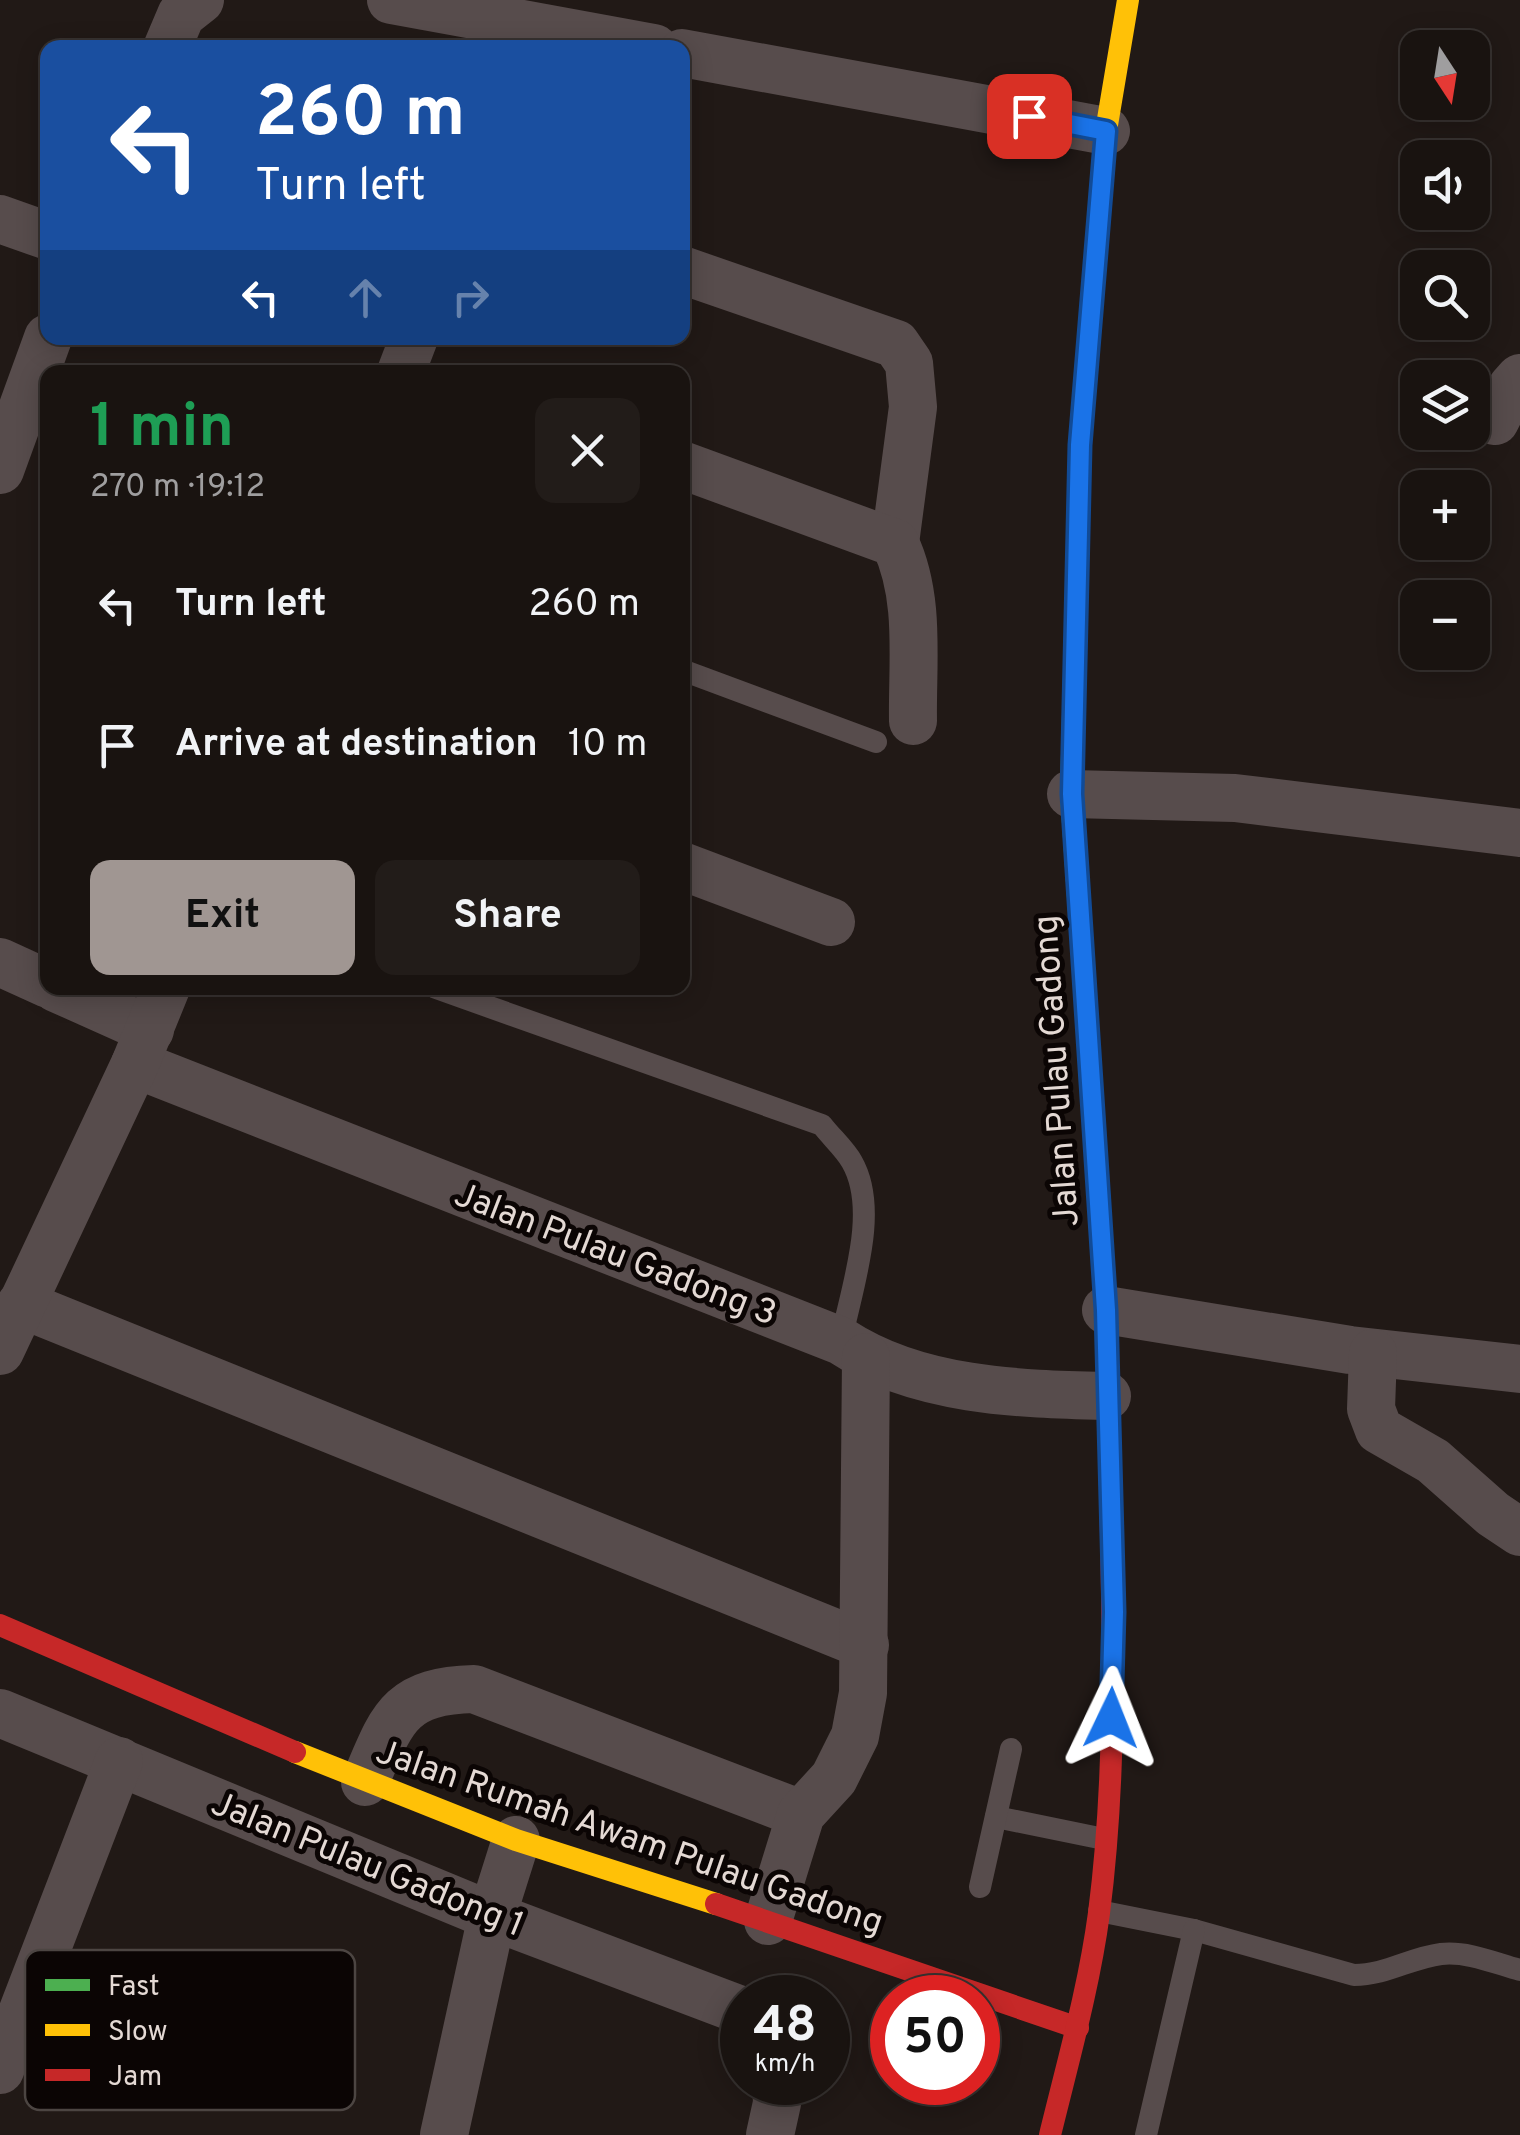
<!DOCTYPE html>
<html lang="en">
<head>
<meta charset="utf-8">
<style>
  :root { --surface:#191310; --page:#221c19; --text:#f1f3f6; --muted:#9f9e9f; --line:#373230; --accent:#a09692 }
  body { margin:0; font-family:Overpass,sans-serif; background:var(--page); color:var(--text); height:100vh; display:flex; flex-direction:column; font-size:38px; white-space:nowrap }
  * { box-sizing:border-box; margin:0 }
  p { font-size:32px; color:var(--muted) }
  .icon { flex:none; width:55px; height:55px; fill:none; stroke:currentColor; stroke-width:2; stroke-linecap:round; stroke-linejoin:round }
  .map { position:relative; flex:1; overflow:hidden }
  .panel { position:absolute; left:40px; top:365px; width:650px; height:630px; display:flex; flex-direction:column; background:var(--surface); border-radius:20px; box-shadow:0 5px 25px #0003,0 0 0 2px var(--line) }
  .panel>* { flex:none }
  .banner { position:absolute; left:40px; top:40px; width:650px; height:305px; border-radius:20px; box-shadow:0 5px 25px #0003,0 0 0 2px var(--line); background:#1a4fa0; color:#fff; overflow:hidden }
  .needle { width:65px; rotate:168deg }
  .controls { position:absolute; left:1400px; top:30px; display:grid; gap:20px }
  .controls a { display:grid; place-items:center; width:90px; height:90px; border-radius:20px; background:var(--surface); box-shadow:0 5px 25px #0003,0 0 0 2px var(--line); font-size:50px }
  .speed { position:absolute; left:720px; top:1975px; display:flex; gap:20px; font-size:50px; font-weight:700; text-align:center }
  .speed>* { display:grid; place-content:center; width:130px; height:130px; border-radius:50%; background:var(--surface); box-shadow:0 5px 25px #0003,0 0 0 2px var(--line); line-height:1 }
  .speed small { font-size:25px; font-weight:400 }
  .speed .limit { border:15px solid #d22; background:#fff; color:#111 }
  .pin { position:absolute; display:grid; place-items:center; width:85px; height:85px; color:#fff; margin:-42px; border-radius:20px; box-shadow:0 5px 15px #0006 }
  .me { position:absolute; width:110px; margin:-55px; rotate:2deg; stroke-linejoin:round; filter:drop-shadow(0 0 8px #0008) }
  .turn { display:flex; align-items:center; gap:35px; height:210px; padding:0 50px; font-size:45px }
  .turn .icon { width:130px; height:130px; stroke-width:2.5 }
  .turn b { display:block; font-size:70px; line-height:85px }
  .lanes { display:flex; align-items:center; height:95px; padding:0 50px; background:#0003; justify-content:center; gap:50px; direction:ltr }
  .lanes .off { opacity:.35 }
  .round { display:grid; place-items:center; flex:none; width:105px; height:105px; border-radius:20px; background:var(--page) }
  .head { display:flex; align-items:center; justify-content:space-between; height:170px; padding:0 50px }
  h1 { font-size:60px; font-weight:700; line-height:75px; color:#1e9e55 }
  .primary-button { display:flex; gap:20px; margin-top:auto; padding:20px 50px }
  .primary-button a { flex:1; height:115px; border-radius:20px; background:var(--accent); color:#111; font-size:40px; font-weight:700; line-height:115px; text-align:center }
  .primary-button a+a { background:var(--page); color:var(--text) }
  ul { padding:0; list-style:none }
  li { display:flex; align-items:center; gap:30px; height:140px; padding:0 50px }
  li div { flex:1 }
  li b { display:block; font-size:38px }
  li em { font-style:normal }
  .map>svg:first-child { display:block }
</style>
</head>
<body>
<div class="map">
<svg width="1520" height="2135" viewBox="0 0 1520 2135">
  <rect width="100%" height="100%" fill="#211916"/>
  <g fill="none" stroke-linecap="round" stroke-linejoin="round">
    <g stroke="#574c4c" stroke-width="22">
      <path d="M682 670 876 742"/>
      <path d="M436 988 822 1125C831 1137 845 1149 852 1162 880 1211 851 1289 841 1341"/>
      <path d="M996 1817 1104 1839"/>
      <path d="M980 1887 1011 1749"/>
      <path d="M1099 1911 1194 1930 1354 1975C1386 1975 1410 1958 1441 1954 1467 1951 1495 1963 1520 1970"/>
      <path d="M1146 2135 1194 1930"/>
    </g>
    <g stroke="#574c4c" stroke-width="48">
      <path d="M391 0 654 48"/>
      <path d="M167 48 181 15 200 0"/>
      <path d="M682 53 1106 131"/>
      <path d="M0 219 48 236"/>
      <path d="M682 270 896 344 909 363 913 407 895 543"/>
      <path d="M401 372 414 338"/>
      <path d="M1495 421 1512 387 1520 378"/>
      <path d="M682 465 895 543C921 598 912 662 913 721"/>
      <path d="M0 470 48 338"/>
      <path d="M1071 794 1235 798 1520 833"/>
      <path d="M682 866 831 922"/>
      <path d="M0 962 48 984"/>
      <path d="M56 988 150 1030"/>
      <path d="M135 1064 841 1341C917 1391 1018 1394 1107 1396"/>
      <path d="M21 1304 865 1645"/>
      <path d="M1106 1310 1350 1350 1520 1369"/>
      <path d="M0 1351 135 1064 166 988"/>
      <path d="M1373 1353 1371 1409 1379 1430 1433 1461 1493 1514 1520 1532"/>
      <path d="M0 1713 492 1916 738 2009 742 2014"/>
      <path d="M365 1782C392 1719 398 1691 474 1689L801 1814"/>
      <path d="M768 1921 801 1814 834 1778 855 1736 863 1693 866 1357"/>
      <path d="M0 2070 119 1761"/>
      <path d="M444 2135 492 1916 516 1840"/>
      <path d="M770 2135 777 2103 776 2082"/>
    </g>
    <path stroke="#4caf50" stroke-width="22" d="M1075 635 1071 794 1106 1310 1110 1488"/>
    <g stroke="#ffc107" stroke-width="22">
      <path d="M1075 635 1080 445 1106 131 1128 0"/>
      <path d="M295 1752 516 1840 716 1904"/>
    </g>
    <g stroke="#c62828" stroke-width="22">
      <path d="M0 1625 295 1752"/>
      <path d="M716 1904 1078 2028"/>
      <path d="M1050 2135C1068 2061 1089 1988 1099 1913 1117 1773 1113 1629 1110 1488"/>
    </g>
  </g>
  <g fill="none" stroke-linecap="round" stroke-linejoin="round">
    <g stroke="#114b97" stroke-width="25">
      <path id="route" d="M1029 116 1106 131 1080 445 1072 794 1106 1310 1114 1612 1111 1718"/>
    </g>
    <use href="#route" stroke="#1a73e8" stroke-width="18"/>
  </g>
  <g text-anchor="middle" stroke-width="10" stroke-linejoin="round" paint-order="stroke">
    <g font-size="35" fill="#e4d9d4" stroke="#0b0504">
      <text transform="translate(1055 1071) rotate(-94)" y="12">Jalan Pulau Gadong</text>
      <text transform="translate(616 1253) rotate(21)" y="12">Jalan Pulau Gadong 3</text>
      <text transform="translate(630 1836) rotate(19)" y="12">Jalan Rumah Awam Pulau Gadong</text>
      <text transform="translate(368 1863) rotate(22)" y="12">Jalan Pulau Gadong 1</text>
    </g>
  </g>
  <rect x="25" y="1950" width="330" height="160" rx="15" fill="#0b0504" stroke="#4c4542" stroke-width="2.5"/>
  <rect x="45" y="1979" width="45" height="12" fill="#4caf50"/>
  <rect x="45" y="2024" width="45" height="12" fill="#ffc107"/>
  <rect x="45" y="2069" width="45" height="12" fill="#c62828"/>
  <g font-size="28" fill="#e4d9d4">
    <text x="108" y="1995">Fast</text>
    <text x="108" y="2040">Slow</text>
    <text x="108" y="2085">Jam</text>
  </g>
</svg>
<div class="controls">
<a><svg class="needle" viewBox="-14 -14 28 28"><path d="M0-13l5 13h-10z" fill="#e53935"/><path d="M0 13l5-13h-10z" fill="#9f9e9f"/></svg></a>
<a><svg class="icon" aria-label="sound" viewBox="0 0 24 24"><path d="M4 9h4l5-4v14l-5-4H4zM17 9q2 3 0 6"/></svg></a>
<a><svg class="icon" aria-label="search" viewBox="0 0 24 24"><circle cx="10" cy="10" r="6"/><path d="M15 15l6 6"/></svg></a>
<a><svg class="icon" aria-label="layers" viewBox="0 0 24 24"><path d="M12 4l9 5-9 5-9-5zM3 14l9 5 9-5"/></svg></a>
<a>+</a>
<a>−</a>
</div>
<div class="speed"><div>48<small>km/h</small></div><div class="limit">50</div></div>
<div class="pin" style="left:1029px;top:116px;background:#d93025"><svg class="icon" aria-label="arrive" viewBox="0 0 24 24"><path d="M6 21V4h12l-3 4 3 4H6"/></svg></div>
<svg class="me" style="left:1111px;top:1718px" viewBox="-20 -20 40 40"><path d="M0-17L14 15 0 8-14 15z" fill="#1a73e8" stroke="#fff" stroke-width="4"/></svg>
<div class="banner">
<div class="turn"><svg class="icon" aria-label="left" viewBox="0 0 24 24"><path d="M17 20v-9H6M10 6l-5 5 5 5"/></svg><div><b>260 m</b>Turn left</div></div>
<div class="lanes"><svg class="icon" aria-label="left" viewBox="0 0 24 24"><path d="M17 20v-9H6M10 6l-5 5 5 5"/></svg><svg class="icon off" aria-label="ahead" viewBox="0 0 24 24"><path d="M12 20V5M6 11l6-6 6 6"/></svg><svg class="icon off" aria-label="right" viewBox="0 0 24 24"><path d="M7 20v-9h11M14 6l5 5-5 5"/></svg></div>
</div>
<section class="panel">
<div class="head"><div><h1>1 min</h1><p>270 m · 19:12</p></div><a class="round"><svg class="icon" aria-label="close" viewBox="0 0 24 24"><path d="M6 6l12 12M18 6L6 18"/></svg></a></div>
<ul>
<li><svg class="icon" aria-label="left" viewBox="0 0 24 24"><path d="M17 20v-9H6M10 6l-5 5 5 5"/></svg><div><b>Turn left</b></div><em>260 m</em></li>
<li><svg class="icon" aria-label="arrive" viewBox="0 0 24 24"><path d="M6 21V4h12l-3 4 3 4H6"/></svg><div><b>Arrive at destination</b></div><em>10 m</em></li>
</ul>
<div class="primary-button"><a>Exit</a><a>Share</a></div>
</section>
</div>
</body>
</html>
